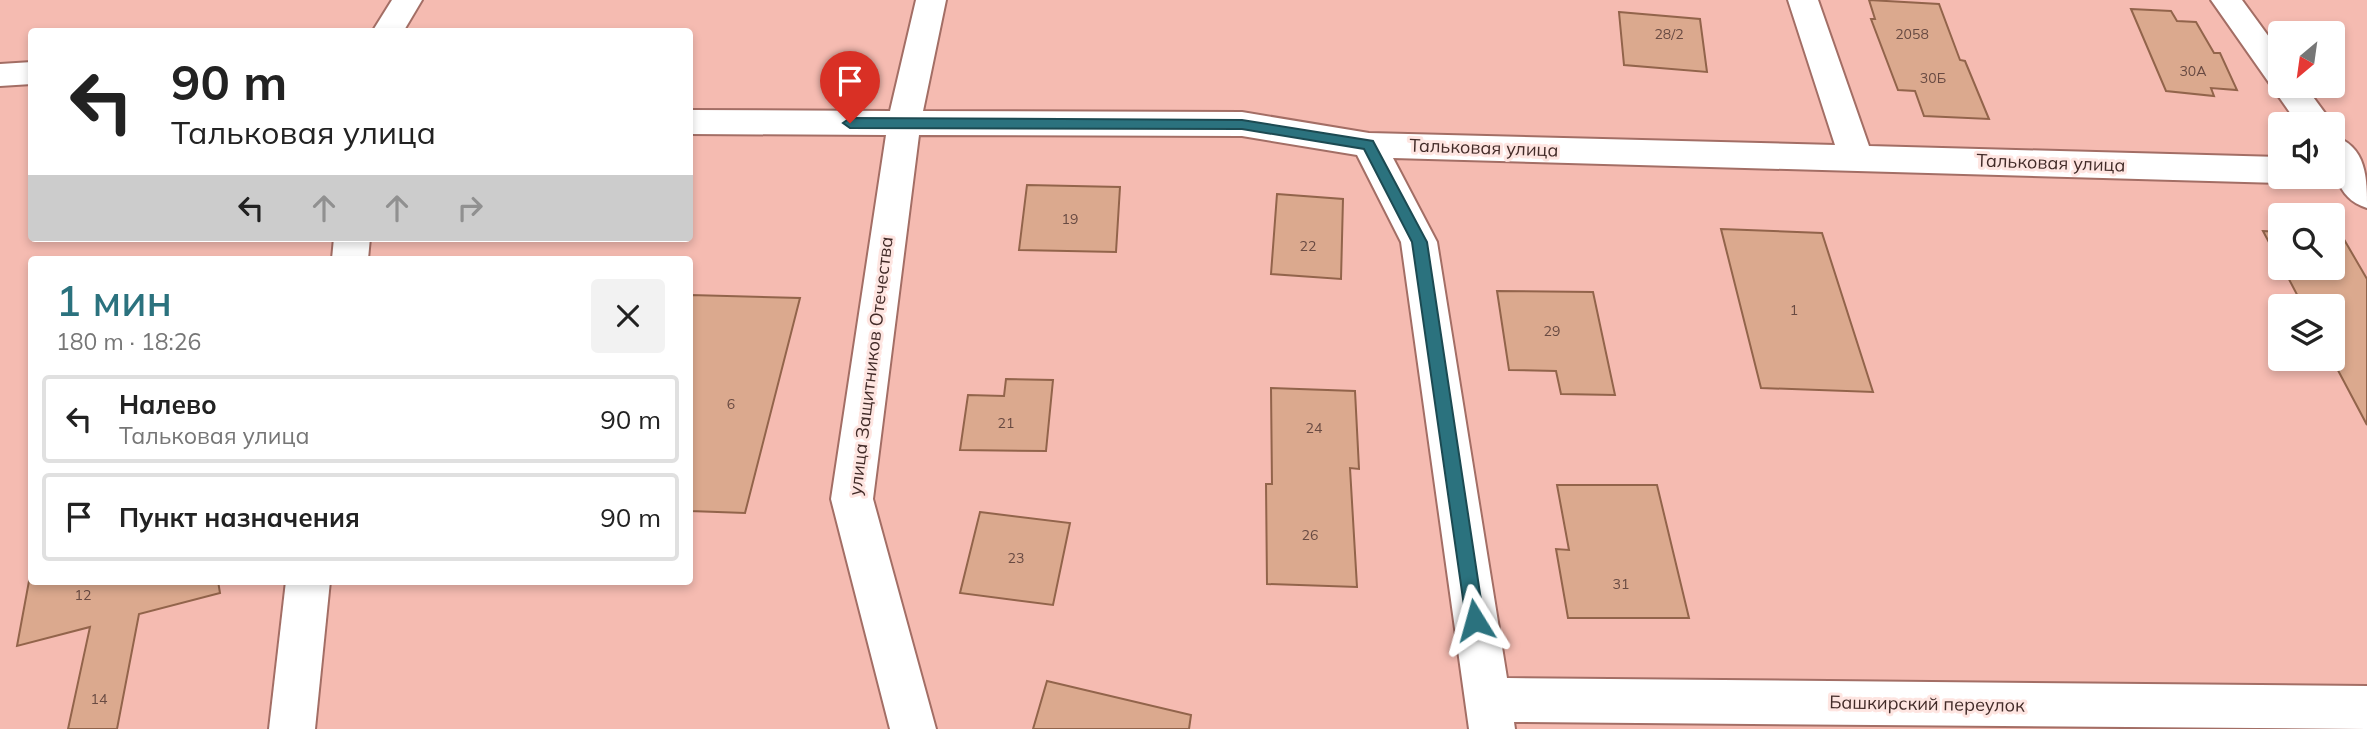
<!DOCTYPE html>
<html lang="ru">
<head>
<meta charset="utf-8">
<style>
  :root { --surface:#fff; --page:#f2f2f2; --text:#222; --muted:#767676; --line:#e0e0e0; --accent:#2b727e }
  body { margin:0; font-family:Mulish,sans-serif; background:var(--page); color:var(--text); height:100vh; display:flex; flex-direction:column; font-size:26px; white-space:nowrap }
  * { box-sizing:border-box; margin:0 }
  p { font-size:23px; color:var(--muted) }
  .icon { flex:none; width:38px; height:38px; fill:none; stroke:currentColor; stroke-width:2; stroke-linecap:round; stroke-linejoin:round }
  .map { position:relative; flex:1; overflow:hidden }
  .panel { position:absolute; left:28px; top:256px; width:665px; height:329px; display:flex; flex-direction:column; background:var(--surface); border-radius:7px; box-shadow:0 4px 10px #0003 }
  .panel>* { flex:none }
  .guide { position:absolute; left:28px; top:28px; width:665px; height:214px; border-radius:7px; box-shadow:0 4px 10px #0003; background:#fff; color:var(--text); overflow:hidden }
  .needle { width:46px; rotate:209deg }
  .fabs { position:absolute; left:2268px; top:21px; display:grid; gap:14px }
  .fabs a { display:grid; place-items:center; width:77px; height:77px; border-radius:7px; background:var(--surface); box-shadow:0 4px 10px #0003; font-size:35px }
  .pin { position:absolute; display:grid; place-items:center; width:60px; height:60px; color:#fff; margin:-72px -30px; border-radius:50% 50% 50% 0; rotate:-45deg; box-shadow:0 0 7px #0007 }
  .pin .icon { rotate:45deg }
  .me { position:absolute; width:77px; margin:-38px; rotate:352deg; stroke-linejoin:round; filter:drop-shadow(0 0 5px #0008) }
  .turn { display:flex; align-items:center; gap:24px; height:147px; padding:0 28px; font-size:32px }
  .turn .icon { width:91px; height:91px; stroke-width:2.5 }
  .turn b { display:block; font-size:49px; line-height:60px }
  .lanes { display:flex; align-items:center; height:66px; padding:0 28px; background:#0003; justify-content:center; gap:35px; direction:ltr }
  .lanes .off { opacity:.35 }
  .round { display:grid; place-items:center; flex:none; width:74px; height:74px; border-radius:7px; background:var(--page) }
  .head { display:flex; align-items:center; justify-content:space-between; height:119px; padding:0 28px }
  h1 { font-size:42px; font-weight:600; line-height:52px; color:var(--accent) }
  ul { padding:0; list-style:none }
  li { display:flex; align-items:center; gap:21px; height:88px; margin:0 14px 10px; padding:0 14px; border:4px solid var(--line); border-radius:7px }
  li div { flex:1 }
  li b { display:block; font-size:26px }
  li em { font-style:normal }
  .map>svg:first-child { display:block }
</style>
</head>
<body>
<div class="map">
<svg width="2367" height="729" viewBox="0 0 2367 729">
  <rect width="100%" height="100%" fill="#f5bbb1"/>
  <g fill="#dba98e" stroke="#92644b" stroke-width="2">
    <path d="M1869 0 1939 4 1960 60 1965 61 1989 119 1924 116 1915 91 1898 90 1871 19H1875Z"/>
    <path d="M2131 9 2171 11 2177 21 2196 22 2214 53H2220L2237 90 2211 88 2214 96 2166 91Z"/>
    <path d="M1619 12 1700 19 1707 72 1624 65Z"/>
    <path d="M1027 185 1120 187 1116 252 1019 250Z"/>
    <path d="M1277 194 1343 199 1341 279 1271 274Z"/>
    <path d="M1721 229 1822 233 1873 392 1761 388Z"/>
    <path d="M2263 231 2280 232V263Z"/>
    <path d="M2333 235 2342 236 2367 279V425L2332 359 2333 306H2303L2283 268H2333Z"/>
    <path d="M1497 291 1593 292 1615 395 1561 394 1556 371 1509 370Z"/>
    <path d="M690 295 800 298 745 513 690 511Z"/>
    <path d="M1006 379 1053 380 1046 451 960 450 968 395 1004 396Z"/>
    <path d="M1271 388 1355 391 1359 469 1350 468 1357 587 1267 584 1266 484H1272Z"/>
    <path d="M1557 485H1657L1689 618H1568L1556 549 1569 550Z"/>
    <path d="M980 512 1070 523 1053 605 960 593Z"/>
    <path d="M29 581H218L220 593 139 614 117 729H68L90 627 17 646Z"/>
    <path d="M1047 681 1191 715 1189 729H1033Z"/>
  </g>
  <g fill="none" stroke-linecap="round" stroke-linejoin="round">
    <g stroke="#a36e65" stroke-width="4">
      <g id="minor">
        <path d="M392 0H422L403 32H372Z"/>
        <path d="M916 0H946L923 111 1242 112 1369 133 1835 145 1788 0H1818L1869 146 2280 157V177H2293L2280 183 1393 158 1437 242 1507 678 2367 686V729L1514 722 1515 729H1469L1401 242 1357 155 1242 136 919 135 873 499 936 729H890L831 499 886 135 690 134V110L890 111Z"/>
        <path d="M2211 0H2242L2280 52V86H2305L2333 124H2298Z"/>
        <path d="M32 62V84L0 86V64Z"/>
        <path d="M2333 136C2367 146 2367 179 2367 208 2334 198 2332 165 2333 136Z"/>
        <path d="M334 238H370L368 259H332Z"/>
        <path d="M286 581H330L315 729H269Z"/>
      </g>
    </g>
    <use href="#minor" fill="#fff" fill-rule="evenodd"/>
  </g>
  <path fill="#2b727e" stroke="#1c4a52" stroke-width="2" d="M850 118 1242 120 1373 141 1427 242 1484 620 1482 625 1475 628 1469 625 1466 620 1412 242 1364 149 1242 129 850 128 843 123Z"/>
  <g text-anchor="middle" stroke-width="6" stroke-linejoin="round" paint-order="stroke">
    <g font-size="14" fill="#684a42">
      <text x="1669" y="39">28/2</text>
      <text x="1912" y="39">2058</text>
      <text x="2193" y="76">30А</text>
      <text x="1933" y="83">30Б</text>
      <text x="1070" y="224">19</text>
      <text x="1308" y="251">22</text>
      <text x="1794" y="315">1</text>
      <text x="1552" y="336">29</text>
      <text x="731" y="409">6</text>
      <text x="1006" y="428">21</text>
      <text x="1314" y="433">24</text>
      <text x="1310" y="540">26</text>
      <text x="1016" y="563">23</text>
      <text x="1621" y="589">31</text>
      <text x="83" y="600">12</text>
      <text x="99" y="704">14</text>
    </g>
    <g font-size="18" fill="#422b28" stroke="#fee5e1">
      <text transform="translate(1484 148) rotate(2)" y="6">Тальковая улица</text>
      <text transform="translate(2051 163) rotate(2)" y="6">Тальковая улица</text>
      <text transform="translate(871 366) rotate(-83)" y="6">улица Защитников Отечества</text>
      <text transform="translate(1927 704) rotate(1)" y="6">Башкирский переулок</text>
    </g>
  </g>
</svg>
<div class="fabs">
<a><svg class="needle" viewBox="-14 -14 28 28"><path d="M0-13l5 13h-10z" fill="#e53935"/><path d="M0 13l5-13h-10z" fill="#767676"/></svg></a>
<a><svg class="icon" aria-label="sound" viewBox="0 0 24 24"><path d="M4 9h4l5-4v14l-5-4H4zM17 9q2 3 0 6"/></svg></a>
<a><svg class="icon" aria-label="search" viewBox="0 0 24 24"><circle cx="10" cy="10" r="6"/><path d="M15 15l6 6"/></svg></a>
<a><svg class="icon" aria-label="layers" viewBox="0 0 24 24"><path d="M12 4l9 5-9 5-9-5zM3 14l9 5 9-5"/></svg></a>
</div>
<div class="pin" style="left:850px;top:123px;background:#d93025"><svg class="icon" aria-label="arrive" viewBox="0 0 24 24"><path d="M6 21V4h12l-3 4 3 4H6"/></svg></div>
<svg class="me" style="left:1475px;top:620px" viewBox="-20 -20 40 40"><path d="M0-17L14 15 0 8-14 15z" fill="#2b727e" stroke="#fff" stroke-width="4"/></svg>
<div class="guide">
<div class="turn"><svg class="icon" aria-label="left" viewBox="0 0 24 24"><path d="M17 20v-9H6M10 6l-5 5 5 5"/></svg><div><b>90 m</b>Тальковая улица</div></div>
<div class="lanes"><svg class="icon" aria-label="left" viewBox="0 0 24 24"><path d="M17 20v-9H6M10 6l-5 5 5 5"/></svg><svg class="icon off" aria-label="ahead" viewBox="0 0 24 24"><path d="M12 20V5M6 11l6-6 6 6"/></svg><svg class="icon off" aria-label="ahead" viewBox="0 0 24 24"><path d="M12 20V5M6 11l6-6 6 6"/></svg><svg class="icon off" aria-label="right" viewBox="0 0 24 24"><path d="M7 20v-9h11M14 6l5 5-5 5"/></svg></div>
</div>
<section class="panel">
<div class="head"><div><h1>1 мин</h1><p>180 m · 18:26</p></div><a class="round"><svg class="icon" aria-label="close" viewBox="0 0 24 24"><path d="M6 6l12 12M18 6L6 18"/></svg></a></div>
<ul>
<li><svg class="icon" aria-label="left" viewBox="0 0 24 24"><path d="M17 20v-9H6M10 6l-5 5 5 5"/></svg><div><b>Налево</b><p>Тальковая улица</p></div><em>90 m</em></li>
<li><svg class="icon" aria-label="arrive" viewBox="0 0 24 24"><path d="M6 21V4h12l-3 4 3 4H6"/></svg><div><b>Пункт назначения</b></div><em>90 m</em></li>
</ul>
</section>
</div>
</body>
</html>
